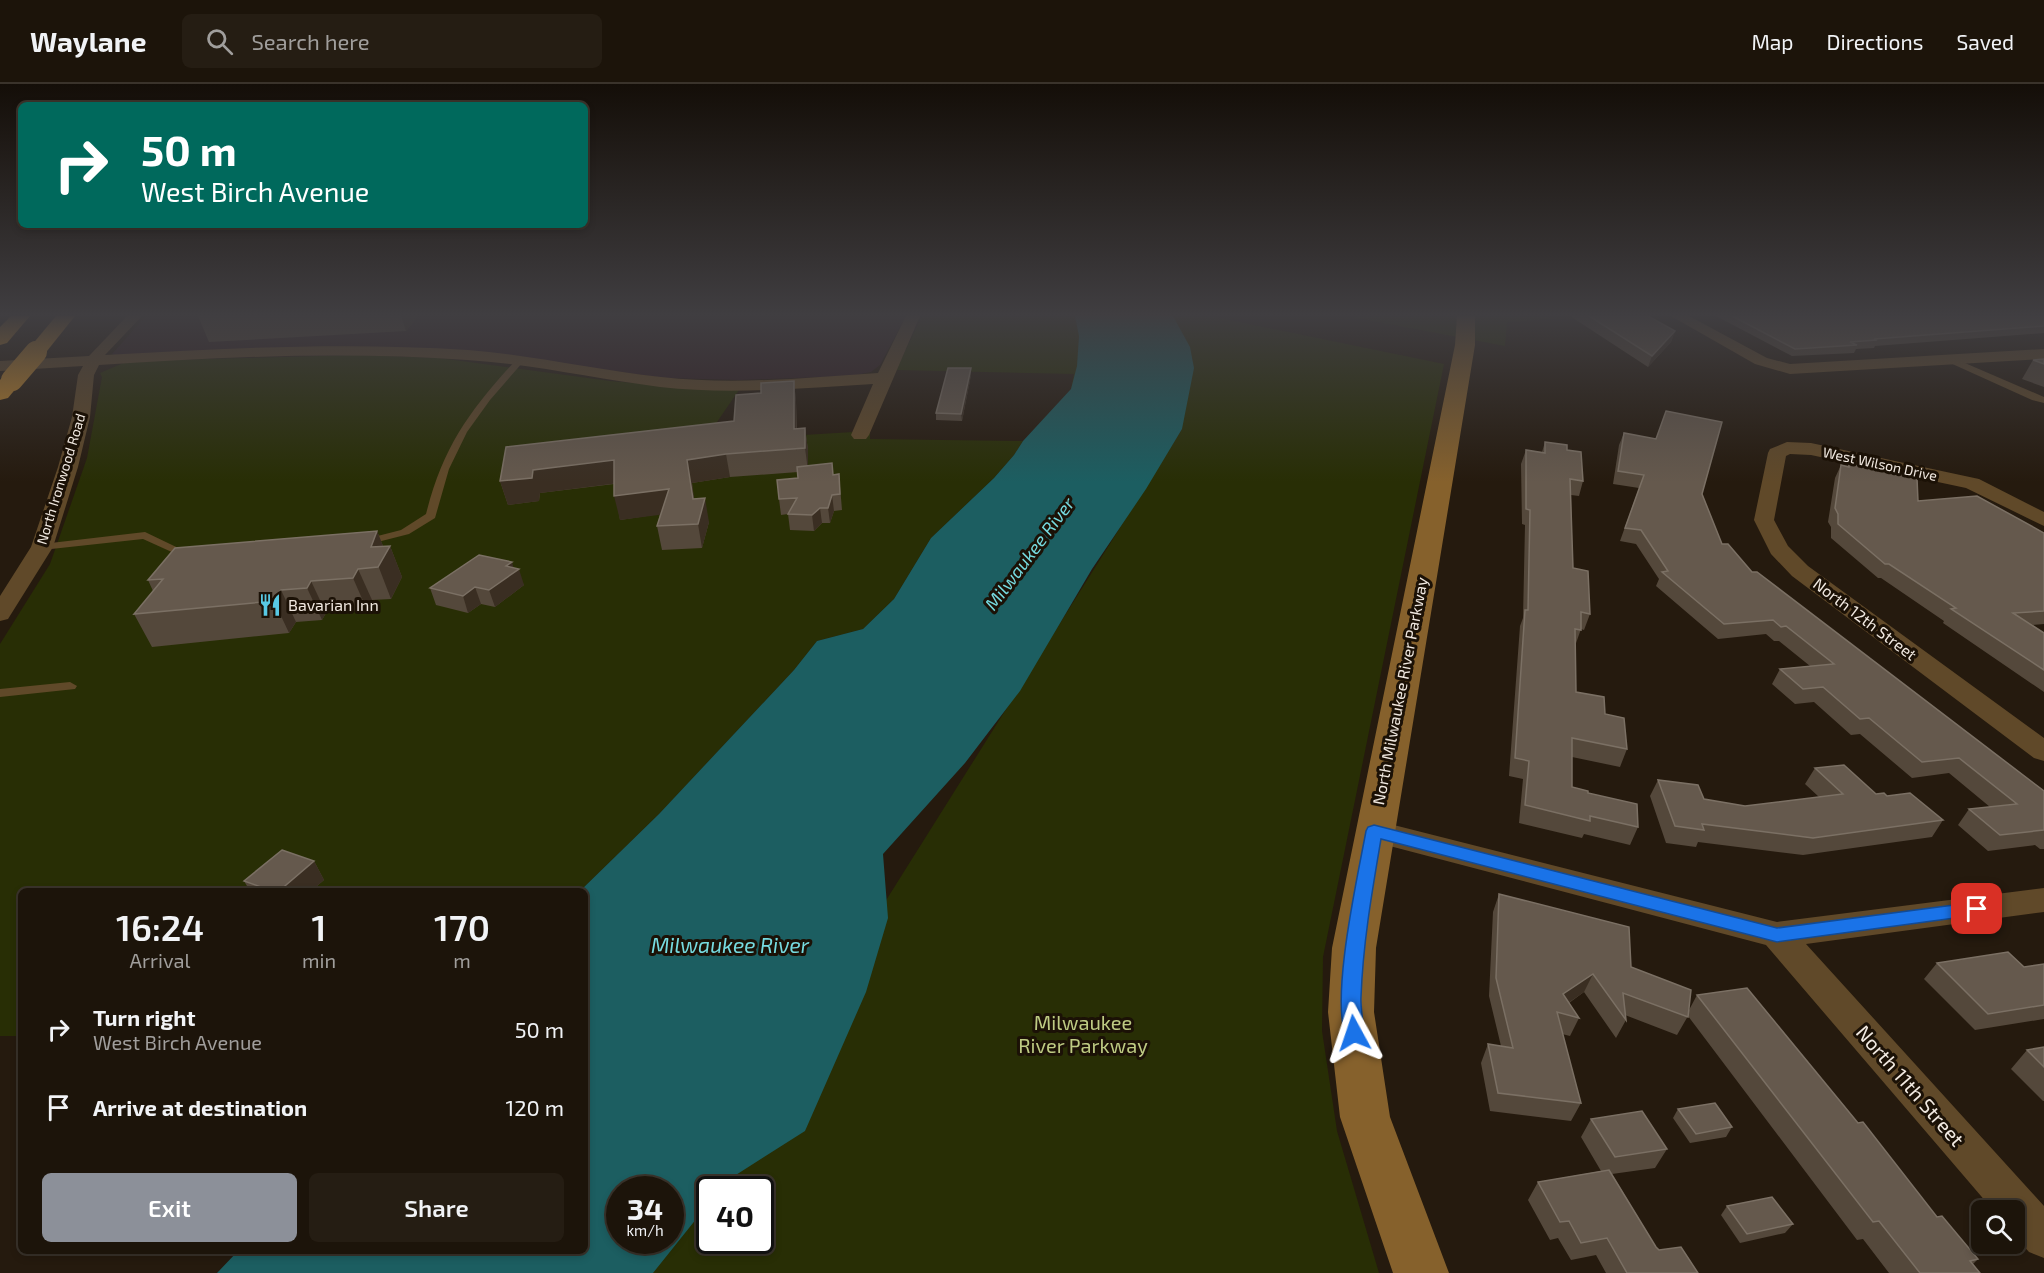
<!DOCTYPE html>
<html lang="en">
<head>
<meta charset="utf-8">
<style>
  :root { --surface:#1c140a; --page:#251d13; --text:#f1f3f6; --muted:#a09e9c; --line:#3a332b; --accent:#8c9099 }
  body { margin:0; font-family:"Exo 2",sans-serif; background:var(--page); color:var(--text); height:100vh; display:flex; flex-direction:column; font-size:22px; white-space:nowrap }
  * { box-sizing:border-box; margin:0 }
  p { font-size:20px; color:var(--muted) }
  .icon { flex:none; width:33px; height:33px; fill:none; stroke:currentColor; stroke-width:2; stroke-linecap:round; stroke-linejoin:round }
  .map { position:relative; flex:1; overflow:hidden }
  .sheet { position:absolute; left:18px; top:804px; width:570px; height:366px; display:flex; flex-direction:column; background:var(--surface); border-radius:9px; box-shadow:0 3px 9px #0003,0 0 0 2px var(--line) }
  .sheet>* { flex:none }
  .hud { position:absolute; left:18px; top:18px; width:570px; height:126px; border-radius:9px; box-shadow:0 3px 9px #0003,0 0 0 2px var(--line); background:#00695c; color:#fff; overflow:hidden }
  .controls { position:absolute; left:1971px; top:1116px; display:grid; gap:12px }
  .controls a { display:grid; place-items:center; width:54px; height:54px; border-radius:9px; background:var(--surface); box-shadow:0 3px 9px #0003,0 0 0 2px var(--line); font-size:30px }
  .speed { position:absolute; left:606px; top:1092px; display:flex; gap:12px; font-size:30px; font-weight:700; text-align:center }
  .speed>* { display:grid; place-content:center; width:78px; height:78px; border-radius:50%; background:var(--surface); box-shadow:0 3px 9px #0003,0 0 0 2px var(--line); line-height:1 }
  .speed small { font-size:15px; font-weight:400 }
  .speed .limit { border:3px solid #111; border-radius:9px; background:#fff; color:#111 }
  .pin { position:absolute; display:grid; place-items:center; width:51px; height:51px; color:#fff; margin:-26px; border-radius:12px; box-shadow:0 3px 9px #0006 }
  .me { position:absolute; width:66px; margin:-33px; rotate:355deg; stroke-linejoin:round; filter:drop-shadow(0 0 4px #0008) }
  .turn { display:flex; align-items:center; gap:21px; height:126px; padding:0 24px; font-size:27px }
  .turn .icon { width:78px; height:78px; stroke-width:2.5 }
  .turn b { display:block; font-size:42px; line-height:51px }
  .eta { display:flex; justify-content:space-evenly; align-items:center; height:102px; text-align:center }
  .eta b { font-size:36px; font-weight:600; line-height:42px }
  .button { display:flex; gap:12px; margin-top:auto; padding:12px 24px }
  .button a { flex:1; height:69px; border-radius:9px; background:var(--accent); color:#fff; font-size:24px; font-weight:600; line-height:69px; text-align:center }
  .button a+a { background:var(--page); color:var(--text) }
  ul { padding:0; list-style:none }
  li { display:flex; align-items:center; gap:18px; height:78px; padding:0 24px }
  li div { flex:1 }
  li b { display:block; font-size:22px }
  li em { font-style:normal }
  header { display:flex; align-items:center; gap:36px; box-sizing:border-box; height:84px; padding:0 30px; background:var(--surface); border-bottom:2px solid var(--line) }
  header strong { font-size:28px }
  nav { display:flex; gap:33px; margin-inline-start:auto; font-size:21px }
  .search { width:420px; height:54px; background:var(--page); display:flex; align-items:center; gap:15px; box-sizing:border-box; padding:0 21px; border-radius:9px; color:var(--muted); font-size:22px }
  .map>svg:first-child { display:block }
</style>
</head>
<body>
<header>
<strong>Waylane</strong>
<div class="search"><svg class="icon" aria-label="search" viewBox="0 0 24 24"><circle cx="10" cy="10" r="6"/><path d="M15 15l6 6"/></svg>Search here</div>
<nav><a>Map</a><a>Directions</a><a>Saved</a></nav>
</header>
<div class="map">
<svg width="2044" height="1189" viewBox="0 0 2044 1189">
  <rect width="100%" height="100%" fill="#251a0e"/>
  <path fill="#301d22" d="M146 232H906L880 281 871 288 851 292 739 296 664 294 498 271 114 272 112 270Z"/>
  <g fill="#282e05" fill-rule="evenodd">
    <path d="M922 232H1210L1444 280 1323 873 1322 947 1337 1047 1379 1189H652L1182 345 1071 305 1074 290 896 286ZM710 1106H760V1156H710Z"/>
    <path d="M1346 232H1547L1551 235 1507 238 1505 262Z"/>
    <path d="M358 271 439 274 610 297 672 302 741 303 704 357 870 347V355L1023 357 1014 371 994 394 931 454 894 515 863 545 817 557 794 586 659 730 580 807H21V952H0V560L50 480 87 374 102 293 100 289 128 277Z"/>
  </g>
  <path fill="#1c5e61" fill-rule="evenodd" d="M1075 232H1173L1190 263 1194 284 1182 345 1146 405 1092 485 1020 607 965 679 883 770 888 834 866 908 805 1047 728 1096 720 1105 710 1106 709 1119 653 1189H217L238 1167H585V807H580L659 730 794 586 817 557 863 545 894 515 931 454 994 394 1014 371 1023 357 1071 305 1077 282 1079 252ZM620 1106H670V1156H620Z"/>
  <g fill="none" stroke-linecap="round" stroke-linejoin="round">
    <g fill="#604929" fill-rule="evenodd">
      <path d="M1951 273 2044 313V319L2032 316 1948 278 1947 276Z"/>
      <path d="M516 276 523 278 490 316 467 348 449 385 435 434 409 450 362 462 358 461V457L401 446 426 430C443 363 469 327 516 276Z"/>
      <path d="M145 448 195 472 193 474H185L143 455 42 466 36 463 42 460Z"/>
      <path d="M70 598 77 602 75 605 0 613V605Z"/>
    </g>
    <g fill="#604929" fill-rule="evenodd">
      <path d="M127 232H142L105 271C226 264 347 258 468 266 532 271 596 286 661 293 733 301 806 294 878 289L906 232H920L869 351 866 355H854L851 351 873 300C803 304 731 311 660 303 596 295 532 280 467 276 344 267 221 273 99 281L94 291 90 333 78 383 53 463 8 535 0 537V512L31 463 58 383 72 333 78 291 83 282 0 287V277L89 272Z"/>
      <path d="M1671 232H1689L1767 274 1790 280 2044 265V275L1790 290 1755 280Z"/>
      <path d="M1787 358 1811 359 1979 395 2044 428V442L1966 404 1811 371 1790 370 1786 372 1774 436 1788 462 1808 482 2044 654V677L2034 674 1792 492 1771 470 1754 436 1768 369 1770 365Z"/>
      <path d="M1374 736 1777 838 2044 804V828L1806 860 2044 1122V1174L2029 1168 2014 1151V1126H1993L1766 861 1363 755 1359 747 1363 739Z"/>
    </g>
    <path fill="#86612c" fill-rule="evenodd" d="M1457 232H1475V261L1376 864 1374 928 1390 1033 1449 1189H1393L1340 1033 1328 928 1332 864 1455 261Z"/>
    <g fill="#bf8429" fill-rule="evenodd">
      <path d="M11 232H30L7 259 0 261V243Z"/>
      <path d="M56 232H75L43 272H29L26 268Z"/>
      <path d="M12 290 20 291 23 296 8 314 0 316V296L4 291Z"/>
    </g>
    <path stroke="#bf8429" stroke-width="22" d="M12 296 36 268"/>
  </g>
  <g fill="#54483b">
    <path d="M198 232H418L406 247 209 258Z"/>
    <path d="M1570 232H1648L1675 247 1671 258 1648 283Z"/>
    <path d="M1716 232H2044V249L1875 262 1874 264 1856 265 1854 269 1792 272Z"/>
    <path d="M2044 275V303L2022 295 2033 276Z"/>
    <path d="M971 291 962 337 936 336V329Z"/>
    <path d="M794 297 796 318 797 344H805L808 366V382L834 391 839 390 842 426 834 427 830 439H822L814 447 790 446 788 430 781 431 779 415 798 394V388L730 393 692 399 694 415 709 438 702 464 662 466 657 442 660 430 620 436 614 400 540 409 539 417 508 421 500 397 734 337 761 309Z"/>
    <path d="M1624 349 1702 410 1722 460 1752 488 2044 707V765H2040L2035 761 1988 767 1958 741 1969 725 1990 723 1949 689 1912 694 1860 650 1851 651 1814 618 1795 620 1772 600 1780 585 1810 582 1779 557H1774L1766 550 1718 555 1656 502 1659 495 1636 460 1620 457 1639 404 1613 400 1619 361Z"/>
    <path d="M1545 358 1567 366 1583 397 1579 412 1571 411 1573 484 1590 530 1584 546 1581 545 1575 562 1576 608 1605 630 1627 665 1620 683 1572 673V703L1588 709 1638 743 1630 761 1584 750 1582 754 1519 739 1523 695 1509 692 1520 542 1523 534 1525 441 1522 440 1521 380 1526 366 1542 368Z"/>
    <path d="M1849 380 1918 417 2044 449V540L2032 541 2044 549V608L1943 539 1944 537 1881 494H1878L1831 454V443L1828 438 1835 394 1841 381 1848 383Z"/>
    <path d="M377 447 383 462H390L402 493 391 515 372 516 367 526 326 529 322 536 296 538 289 549 152 563 134 530 153 507 148 496Z"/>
    <path d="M513 484 524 501 495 523 481 520 468 529 436 521 430 504Z"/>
    <path d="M1815 684 1876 710 1887 712 1943 736 1932 753 1803 771 1698 758 1696 763 1666 759 1650 712 1658 696 1704 715 1745 722 1819 713 1805 700Z"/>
    <path d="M314 777 324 796 311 807H250L244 797Z"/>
    <path d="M1499 810 1631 883 1689 926 1697 911 1858 1039 1937 1133 1978 1175 1973 1180 1980 1189H1889L1863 1155 1857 1156 1688 932 1677 951 1625 931 1626 936 1616 954 1584 908 1569 919 1579 934 1570 952 1562 950 1581 1019 1571 1037 1490 1027 1481 979 1488 960 1501 962 1489 912 1493 828Z"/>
    <path d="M1937 879 2024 883 2044 880V935L1975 946 1924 895Z"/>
    <path d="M2044 963V1017H2043L2011 985 2027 966Z"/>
    <path d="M1678 1025 1732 1043 1726 1053 1690 1059 1673 1034Z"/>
    <path d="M1591 1035 1667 1065 1655 1084 1612 1090 1656 1163 1659 1166 1698 1189H1606L1596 1171 1571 1176 1558 1154 1550 1156 1528 1116 1538 1098 1601 1087 1581 1053Z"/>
    <path d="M1727 1122 1793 1140 1785 1149 1740 1159 1721 1131Z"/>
  </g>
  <g fill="#3a2e22">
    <path d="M401 232H418L406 247Z"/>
    <path d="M1675 247 1671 258 1648 283 1652 272Z"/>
    <path d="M971 284V291L962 337 961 330Z"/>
    <path d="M794 297 796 318 797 367 794 345Z"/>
    <path d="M805 344 808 366V387L805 364Z"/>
    <path d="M726 370 730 393 692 399 697 438 693 415 687 376Z"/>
    <path d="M614 376 619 399 540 409 539 417 508 421 500 397 533 386Z"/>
    <path d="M669 405 674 429 620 436 614 412Z"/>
    <path d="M832 411 834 427 830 439 828 424Z"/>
    <path d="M705 414 709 438 702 464 698 440Z"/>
    <path d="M820 424 822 439 814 447 812 431Z"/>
    <path d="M377 447 386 469 390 462 402 493 391 515 371 463Z"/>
    <path d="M512 478 515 488 519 485 524 501 495 523 489 506 506 482Z"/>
    <path d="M358 485 372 516 367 526 353 494Z"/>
    <path d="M311 497 326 529 322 536 307 504Z"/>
    <path d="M475 503 481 520 468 529 463 512Z"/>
    <path d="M281 506 296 538 289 549 274 517Z"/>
    <path d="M314 777 324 796 311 807H279Z"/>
    <path d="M1593 890 1584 908 1555 928 1563 910Z"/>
  </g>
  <g fill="#65594d" stroke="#7b7064" stroke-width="1.5">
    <path d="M1589 232H1648L1675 247 1652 272Z"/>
    <path d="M1732 232H2044V242L1874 255 1877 256 1850 258 1857 261 1795 265Z"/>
    <path d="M2044 275V280L2033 276Z"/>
    <path d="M948 284H971L961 330 936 329Z"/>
    <path d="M794 297V345L805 344V364L726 370 687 376 693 415 705 414 698 440 657 442 669 405 614 412V376L533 386 532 394 500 397 506 363 734 337 736 311 761 309V299Z"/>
    <path d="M1666 327 1722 338 1702 410 1722 460H1728L1752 488H1757L2044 707V746L2000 751 1969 725 2017 720 1959 674 1922 678 1869 634 1860 635 1823 603 1803 605 1780 585 1834 580 1786 542 1781 543 1773 536 1724 540 1662 488 1668 487 1641 446 1625 444 1644 391 1618 387 1624 349 1656 355Z"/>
    <path d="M1545 358 1567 361V366L1581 368 1583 397 1570 395 1573 484 1588 487 1590 530 1581 528V546L1575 545 1576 608 1604 613 1605 630 1624 634 1627 665 1572 654V703L1588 707V709L1637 720 1638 743 1590 732V737L1525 721 1529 677 1515 674 1525 526H1528L1530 426 1526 425V366L1545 369Z"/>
    <path d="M832 379 833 391 839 390 840 410 832 411 828 424H820L812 431 788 430 797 414 779 415 777 396 798 394 797 383Z"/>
    <path d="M1849 380 1917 394 1918 417 1977 412 2044 449V527L2013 529 2044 549V586L1951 525 1956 524 1889 480H1885L1838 440V430L1835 424 1841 381 1849 383Z"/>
    <path d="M377 447 371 463 390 462 378 483 358 485 353 494 311 497 307 504 281 506 274 517 134 530 163 495 148 496 175 464Z"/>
    <path d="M479 471 512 478 506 482 519 485 489 506 475 503 463 512 430 504Z"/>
    <path d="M1844 681 1876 710 1884 709 1887 712 1910 709 1943 736 1813 754 1702 740 1704 746 1675 742 1658 696 1698 701 1704 715 1745 722 1843 710 1815 684Z"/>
    <path d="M282 766 314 777 279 807H272L244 797Z"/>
    <path d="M1499 810 1629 843 1631 883 1691 906 1688 933 1623 909 1626 936 1593 890 1563 910 1579 934 1557 928 1581 1019 1498 1009 1488 960 1513 964 1496 894Z"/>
    <path d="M2008 868 2024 883 2044 880V921L1988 930 1937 879Z"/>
    <path d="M1747 904 1858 1039 1863 1038 1937 1133 1942 1132 1978 1175 1970 1177 1980 1189H1920L1879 1137 1873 1138 1697 911Z"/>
    <path d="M2044 963V983L2027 966Z"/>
    <path d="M1715 1019 1732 1043 1696 1050 1678 1025Z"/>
    <path d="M1642 1027 1667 1065 1615 1073 1591 1035Z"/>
    <path d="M1609 1086 1656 1163 1659 1166 1681 1163 1698 1189H1627L1607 1154 1581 1159 1569 1137 1560 1138 1538 1098Z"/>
    <path d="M1772 1113 1793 1140 1747 1150 1727 1122Z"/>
  </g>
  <linearGradient id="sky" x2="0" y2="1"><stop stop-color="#140e08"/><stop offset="0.58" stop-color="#403e41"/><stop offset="1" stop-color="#403e41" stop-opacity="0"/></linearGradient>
  <rect width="2044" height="398" fill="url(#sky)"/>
  <path fill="#1a73e8" stroke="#114b97" stroke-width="1.5" d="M1374 741 1777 844 1977 818 1983 820 1985 825 1983 829 1977 831 1777 858 1381 755C1372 808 1363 859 1361 913 1360 926 1366 944 1361 955L1354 957 1347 955C1329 918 1358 791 1366 747L1368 743Z"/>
  <defs>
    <g id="restaurant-bare" transform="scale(1.8)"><path d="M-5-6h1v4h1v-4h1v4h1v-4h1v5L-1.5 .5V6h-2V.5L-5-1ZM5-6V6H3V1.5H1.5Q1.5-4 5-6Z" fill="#58c9e4" stroke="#1b1106" stroke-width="2.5" paint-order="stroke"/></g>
  </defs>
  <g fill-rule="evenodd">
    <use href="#restaurant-bare" x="270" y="521"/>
  </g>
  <g text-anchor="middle" stroke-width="6" stroke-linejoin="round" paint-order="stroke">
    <g font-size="14" fill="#f1e9e1" stroke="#1b1106">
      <text transform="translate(1880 380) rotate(12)" y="5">West Wilson Drive</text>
      <text transform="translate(61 395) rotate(-73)" y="5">North Ironwood Road</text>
    </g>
    <g font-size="16" fill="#f1e9e1" stroke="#1b1106" text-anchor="start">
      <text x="288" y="527">Bavarian Inn</text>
    </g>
    <g font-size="16" fill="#f1e9e1" stroke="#1b1106">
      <text transform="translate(1865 535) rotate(37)" y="6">North 12th Street</text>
      <text transform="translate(1400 607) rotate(-79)" y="6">North Milwaukee River Parkway</text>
    </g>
    <g font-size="18" font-style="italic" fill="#76dbe0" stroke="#1b1106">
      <text transform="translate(1030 470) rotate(-53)" y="6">Milwaukee River</text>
    </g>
    <g font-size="20" fill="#becb83" stroke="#1b1106">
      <text x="1083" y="946">Milwaukee<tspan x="1083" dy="23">River Parkway</tspan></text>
    </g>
    <g font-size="20" fill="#f1e9e1" stroke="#1b1106">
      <text transform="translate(1910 1002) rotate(49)" y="7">North 11th Street</text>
    </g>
    <g font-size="21" font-style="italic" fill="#76dbe0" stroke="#1b1106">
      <text x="730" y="869">Milwaukee River</text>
    </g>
  </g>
</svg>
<div class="controls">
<a><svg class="icon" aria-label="search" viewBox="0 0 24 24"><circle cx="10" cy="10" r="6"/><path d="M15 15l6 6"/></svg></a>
</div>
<div class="speed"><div>34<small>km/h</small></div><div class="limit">40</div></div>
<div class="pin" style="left:1977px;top:825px;background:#d93025"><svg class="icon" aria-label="arrive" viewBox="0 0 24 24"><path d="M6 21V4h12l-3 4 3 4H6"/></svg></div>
<svg class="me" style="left:1354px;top:949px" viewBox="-20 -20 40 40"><path d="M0-17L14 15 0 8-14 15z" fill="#1a73e8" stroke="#fff" stroke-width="4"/></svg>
<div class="hud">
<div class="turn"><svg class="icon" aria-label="right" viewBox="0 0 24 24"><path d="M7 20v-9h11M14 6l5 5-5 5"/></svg><div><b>50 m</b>West Birch Avenue</div></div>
</div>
<section class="sheet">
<div class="eta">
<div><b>16:24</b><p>Arrival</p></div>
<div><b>1</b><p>min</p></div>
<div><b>170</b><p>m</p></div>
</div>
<ul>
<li><svg class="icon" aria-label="right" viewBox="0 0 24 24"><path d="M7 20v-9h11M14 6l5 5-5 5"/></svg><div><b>Turn right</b><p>West Birch Avenue</p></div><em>50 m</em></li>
<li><svg class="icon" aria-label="arrive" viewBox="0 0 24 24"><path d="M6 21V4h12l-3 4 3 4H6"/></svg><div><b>Arrive at destination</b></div><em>120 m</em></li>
</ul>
<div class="button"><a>Exit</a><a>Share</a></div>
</section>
</div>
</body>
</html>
